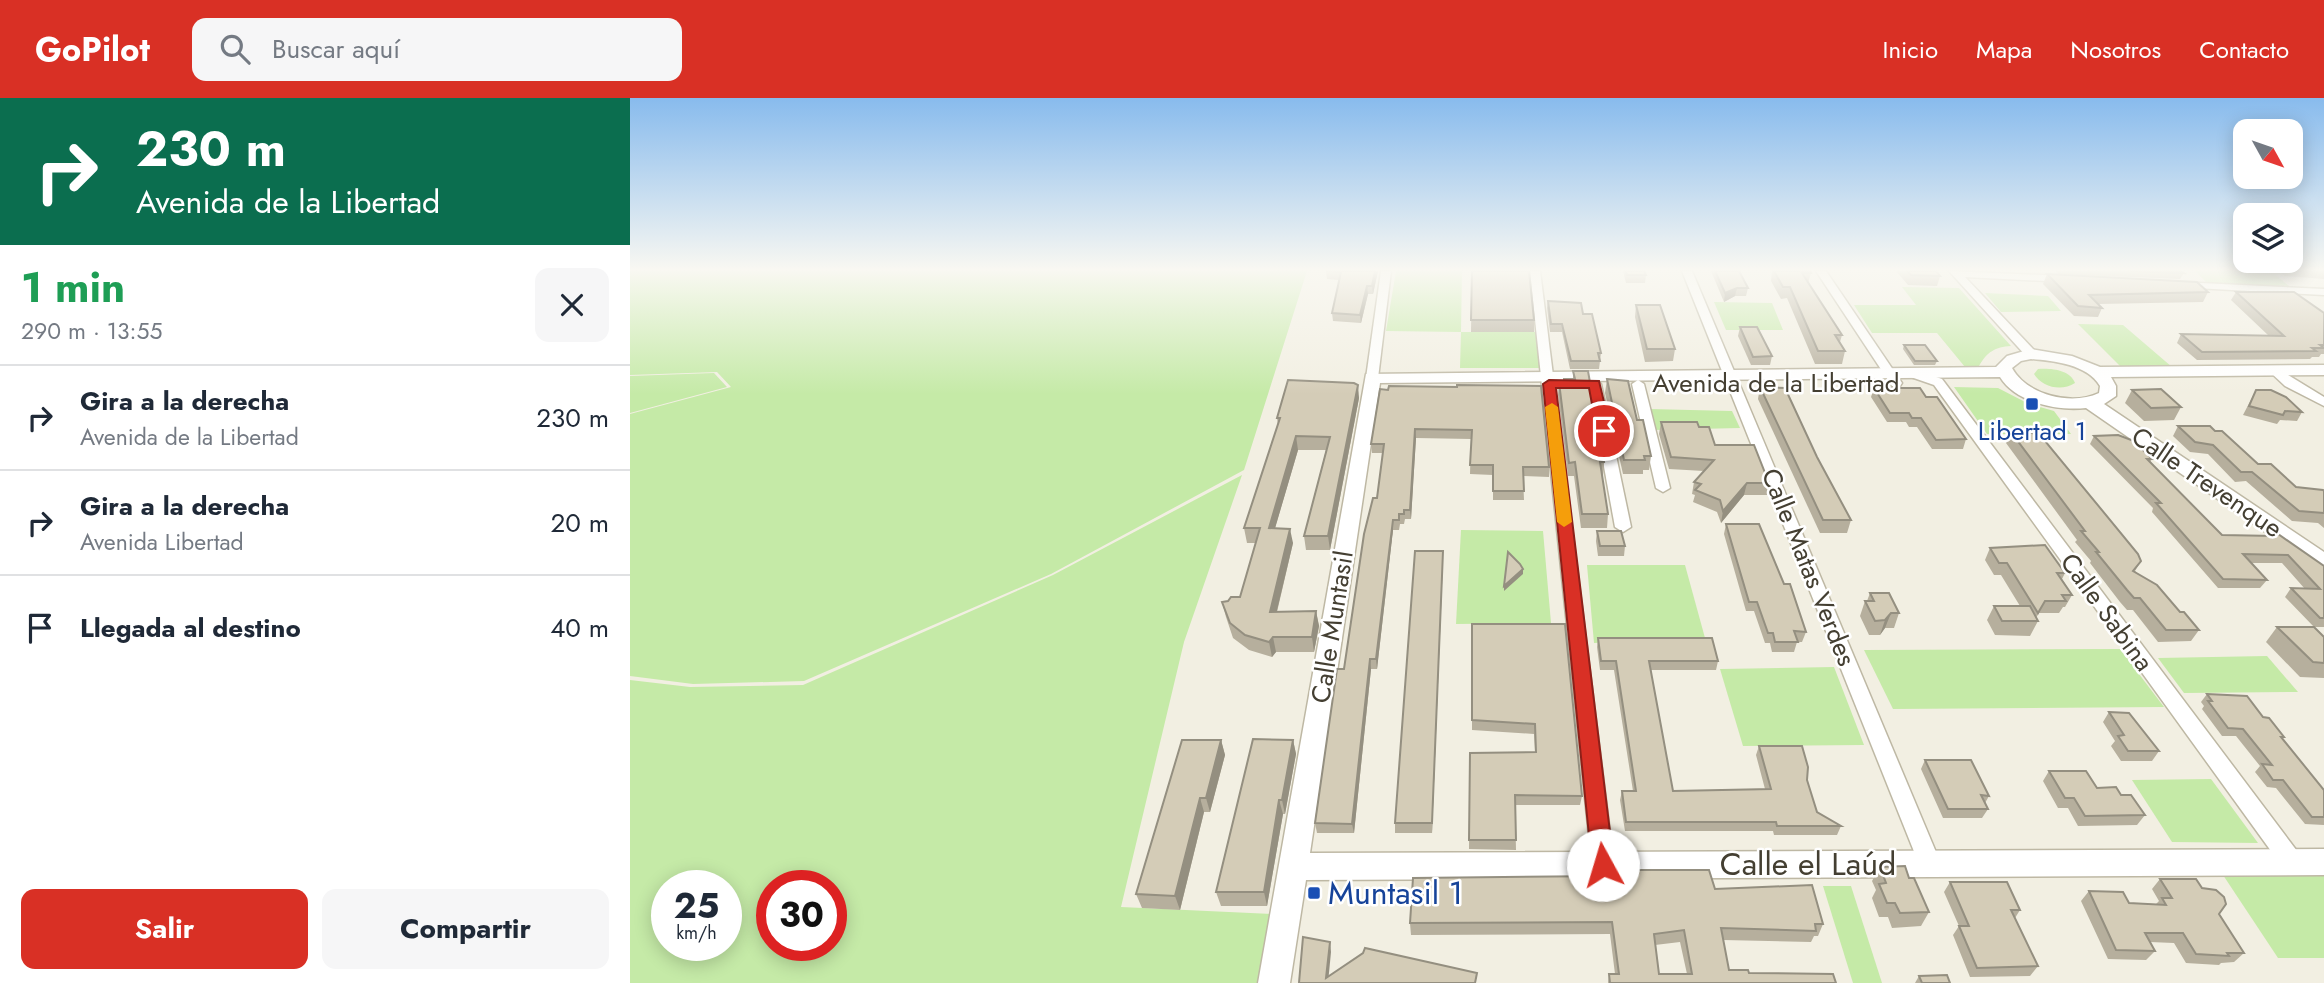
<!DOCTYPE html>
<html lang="es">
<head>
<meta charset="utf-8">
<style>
  :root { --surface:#fff; --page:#f6f6f7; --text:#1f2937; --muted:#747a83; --line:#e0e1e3; --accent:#d93025 }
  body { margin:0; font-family:Jost,sans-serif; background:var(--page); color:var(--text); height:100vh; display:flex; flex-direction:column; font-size:26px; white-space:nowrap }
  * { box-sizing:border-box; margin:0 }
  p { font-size:23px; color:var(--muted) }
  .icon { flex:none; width:38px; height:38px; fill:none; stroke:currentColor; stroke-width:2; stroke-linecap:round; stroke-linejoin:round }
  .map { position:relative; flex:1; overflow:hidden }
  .sheet { display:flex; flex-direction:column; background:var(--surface); width:630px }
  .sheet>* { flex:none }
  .banner { background:#0b6e4f; color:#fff; overflow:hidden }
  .needle { width:46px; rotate:130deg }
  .controls { position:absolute; left:1603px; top:21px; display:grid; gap:14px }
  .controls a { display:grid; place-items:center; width:70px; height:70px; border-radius:14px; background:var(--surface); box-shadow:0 4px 18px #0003; font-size:35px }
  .speed { position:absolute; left:21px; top:772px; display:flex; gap:14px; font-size:35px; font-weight:700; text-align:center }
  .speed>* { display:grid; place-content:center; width:91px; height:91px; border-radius:50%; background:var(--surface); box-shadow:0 4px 18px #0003; line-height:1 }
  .speed small { font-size:18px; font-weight:400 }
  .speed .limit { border:10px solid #d22; background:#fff; color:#111 }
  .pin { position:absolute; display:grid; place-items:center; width:60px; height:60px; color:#fff; margin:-30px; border:4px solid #fff; border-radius:50%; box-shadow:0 2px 7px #0007 }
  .me { position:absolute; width:77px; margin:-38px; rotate:354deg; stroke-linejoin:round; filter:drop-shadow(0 0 5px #0008) }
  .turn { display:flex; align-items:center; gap:24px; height:147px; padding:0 21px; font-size:32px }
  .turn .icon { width:91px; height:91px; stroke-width:2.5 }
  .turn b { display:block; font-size:49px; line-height:60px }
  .round { display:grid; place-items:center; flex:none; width:74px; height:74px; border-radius:14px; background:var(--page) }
  .headline { display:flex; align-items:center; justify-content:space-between; height:119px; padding:0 21px }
  h1 { font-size:42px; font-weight:700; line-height:52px; color:#1e9e55 }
  .cta { display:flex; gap:14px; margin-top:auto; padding:14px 21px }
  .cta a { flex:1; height:80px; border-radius:14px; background:var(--accent); color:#fff; font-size:28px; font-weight:700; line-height:80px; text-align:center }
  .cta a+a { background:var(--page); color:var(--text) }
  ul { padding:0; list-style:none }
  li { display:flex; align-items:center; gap:21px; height:105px; padding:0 21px; border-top:2px solid var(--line) }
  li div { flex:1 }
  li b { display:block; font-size:26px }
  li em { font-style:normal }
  header { display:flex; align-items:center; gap:42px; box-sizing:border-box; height:98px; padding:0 35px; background:var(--accent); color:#fff }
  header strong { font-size:33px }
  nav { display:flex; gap:38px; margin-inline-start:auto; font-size:24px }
  .search { width:490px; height:63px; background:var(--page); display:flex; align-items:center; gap:18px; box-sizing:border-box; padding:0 24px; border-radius:14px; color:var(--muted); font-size:26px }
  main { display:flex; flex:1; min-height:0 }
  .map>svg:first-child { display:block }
</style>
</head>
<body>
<header>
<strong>GoPilot</strong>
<div class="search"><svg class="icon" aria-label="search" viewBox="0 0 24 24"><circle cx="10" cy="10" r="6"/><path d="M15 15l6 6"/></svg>Buscar aquí</div>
<nav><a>Inicio</a><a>Mapa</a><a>Nosotros</a><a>Contacto</a></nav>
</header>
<main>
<section class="sheet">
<div class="banner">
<div class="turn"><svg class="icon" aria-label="right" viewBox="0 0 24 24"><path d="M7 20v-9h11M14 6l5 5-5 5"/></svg><div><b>230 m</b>Avenida de la Libertad</div></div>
</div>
<div class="headline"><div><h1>1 min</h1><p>290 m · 13:55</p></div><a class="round"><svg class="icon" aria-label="close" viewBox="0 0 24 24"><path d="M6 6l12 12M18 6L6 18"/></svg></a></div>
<ul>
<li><svg class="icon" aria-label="right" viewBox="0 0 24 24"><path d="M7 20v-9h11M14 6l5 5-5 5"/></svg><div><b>Gira a la derecha</b><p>Avenida de la Libertad</p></div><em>230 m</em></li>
<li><svg class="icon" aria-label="right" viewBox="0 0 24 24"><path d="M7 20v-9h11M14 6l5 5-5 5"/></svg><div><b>Gira a la derecha</b><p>Avenida Libertad</p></div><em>20 m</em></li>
<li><svg class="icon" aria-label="arrive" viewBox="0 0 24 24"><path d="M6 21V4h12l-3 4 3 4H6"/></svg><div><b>Llegada al destino</b></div><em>40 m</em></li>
</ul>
<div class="cta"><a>Salir</a><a>Compartir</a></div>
</section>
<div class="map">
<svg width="1694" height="885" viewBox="0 0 1694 885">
  <rect width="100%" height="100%" fill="#f2efe2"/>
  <g fill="#c5eaa7" fill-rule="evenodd">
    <path d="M0 173H677L614 372 421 476 174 583 63 586 0 578V316L101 289 87 274 0 277Z"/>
    <path d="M766 173H832L831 234H908L912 270H830L831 234 756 233Z"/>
    <path d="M1565 173H1641L1659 188 1577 185Z"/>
    <path d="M1272 189 1329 190 1381 248C1365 249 1357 254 1349 268L1335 269 1307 235H1242L1224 207H1286Z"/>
    <path d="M1355 195 1418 198 1431 213 1371 214Z"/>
    <path d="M1084 204 1142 205 1153 232H1096Z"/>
    <path d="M1448 226 1493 227 1542 269 1490 268Z"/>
    <path d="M1408 271C1422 270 1440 272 1445 285 1431 294 1412 289 1404 276Z"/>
    <path d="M84 275 97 289 0 315V278Z"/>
    <path d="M1324 289 1368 290 1399 306 1424 313 1441 336H1357Z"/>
    <path d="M1019 311 1102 313 1110 330 1024 332Z"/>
    <path d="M612 377 554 544 491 809 643 816 629 885H0V582L60 589 173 587 423 477ZM37 788H96V847H37ZM142 788H201V847H142Z"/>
    <path d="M831 432 913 433 921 525 826 526Z"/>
    <path d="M957 467H1055L1075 540 964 545Z"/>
    <path d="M1490 551 1534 609 1263 611 1234 552Z"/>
    <path d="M1637 558 1668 594 1554 595 1528 560Z"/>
    <path d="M1204 569 1234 647 1113 648 1090 571Z"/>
    <path d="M1581 681 1628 745 1542 744 1502 682Z"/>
    <path d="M1694 776V860H1648L1593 777Z"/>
    <path d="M1193 788H1221L1252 885H1223Z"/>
  </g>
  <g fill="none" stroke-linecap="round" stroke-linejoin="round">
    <g stroke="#beb8a4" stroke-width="3">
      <g id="minor">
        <path d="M751 173H761L748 280 742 284 736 280Z"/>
        <path d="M900 173H910L984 767 981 774 973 777 965 774 962 767Z"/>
        <path d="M1052 173H1062L1311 766 1308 773 1300 776 1292 773 1289 766Z"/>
        <path d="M1186 173H1196L1272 285 1270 288H1262Z"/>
        <path d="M1319 173 1436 178 1441 181 1436 184 1335 179 1405 253V259H1397Z"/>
        <path d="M1550 184 1694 191V197L1546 189 1545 187Z"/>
        <path d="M1645 269 1694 299V308L1655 288 1639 273Z"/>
        <path d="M1282 271 1312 281 1670 757 1673 764 1670 771 1662 774 1654 771 1304 287 1278 278V272Z"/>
        <path d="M965 282 971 286 1001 429 993 434 985 429 959 286Z"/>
        <path d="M1008 282 1014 286 1040 390 1033 394 1026 390 1002 286Z"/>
      </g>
    </g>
    <g stroke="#beb8a4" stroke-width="3">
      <path id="tertiary" d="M1401 251 1442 258 1470 269 1694 267V277L1481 279 1486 288V298L1474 306 1694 454V471L1686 469 1456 310C1428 313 1386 305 1370 279L750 285 680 755 1694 751V777L676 782 660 885H628L736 276 1366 269 1377 258ZM1401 261C1423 263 1457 266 1470 288L1469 295C1441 308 1397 297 1382 270L1391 263Z"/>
    </g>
    <use href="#minor" fill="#fff" fill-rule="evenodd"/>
    <use href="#tertiary" fill="#fff" fill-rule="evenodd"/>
  </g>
  <g fill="#b6af9d" fill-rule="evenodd">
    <path d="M696 173H748L743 196H738L731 225 703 223 702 215 709 182 697 181Z"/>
    <path d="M842 173 904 222V234H841Z"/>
    <path d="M993 173H1014L1016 177 1015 185H996Z"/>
    <path d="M1081 173H1109L1118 190 1116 198H1105L1094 204Z"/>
    <path d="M1142 173H1180L1181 175 1178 185 1212 237 1210 244 1215 253 1212 266H1185L1157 200 1151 201 1141 183Z"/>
    <path d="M1266 173H1306L1310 178 1307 188 1278 187Z"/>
    <path d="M1426 173H1551L1554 175 1550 181 1428 176Z"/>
    <path d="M1649 173H1694V181L1655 178Z"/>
    <path d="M1417 176 1578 194 1573 204 1468 206 1472 210 1468 219 1444 218 1413 186Z"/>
    <path d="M1606 194 1694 215V256H1691L1689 259H1682L1680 261 1567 262 1547 245 1551 236 1639 238 1601 202Z"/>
    <path d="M918 203 953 216 971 255 969 271H940L932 234H920L917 210Z"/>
    <path d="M1006 207 1045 251 1043 263 1015 264 1005 219Z"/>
    <path d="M1110 229 1142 258 1140 267H1121L1108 238Z"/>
    <path d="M1274 247 1307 263 1305 267H1284L1273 251Z"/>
    <path d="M943 273 974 364 973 378H972L978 416 977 430H951L944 378H938L928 297 929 284H933L934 281H943Z"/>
    <path d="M977 281 1007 322 1021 358 1019 372H1013V376H993L975 295Z"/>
    <path d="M1130 289 1187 359 1221 422 1217 435H1190L1128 301Z"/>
    <path d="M1244 290 1296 299 1336 341 1333 351H1302L1287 329H1279L1276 324H1257L1241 299Z"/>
    <path d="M758 292 919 369V379L893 378 894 402H863V377L840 376 841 341 786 340 781 421H775L774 426H770L769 432H763L747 571H741L724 735H687L685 725 747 400 753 355H742L741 346Z"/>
    <path d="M1502 292 1551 309 1544 322 1514 323 1495 305Z"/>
    <path d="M1626 292 1672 314 1667 323 1650 322 1647 326 1613 317Z"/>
    <path d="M729 300 700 452H676L674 438 696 352H668L645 430 663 445 647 514 686 513 689 528 684 554H646L642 559 619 552 603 540 596 519 592 504 598 503 610 499 626 445H617L614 430 648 327 647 320Z"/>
    <path d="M1031 324 1069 329 1085 347 1139 385 1137 397H1114L1091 425 1087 414 1063 404 1065 397 1062 396 1064 384 1074 373 1039 371 1029 336Z"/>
    <path d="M1548 328 1585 333 1628 366 1666 389 1694 393V430L1688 425 1662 423 1616 383 1605 384 1578 356 1560 354 1543 338Z"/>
    <path d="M1381 334 1511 463 1505 473 1569 532 1561 543 1528 544 1503 512H1497L1490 504 1460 465 1461 463 1445 444 1447 442 1376 345Z"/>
    <path d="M1464 338 1522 361 1520 364 1592 437 1694 468V529H1684L1655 499 1661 490 1675 491 1652 465H1621L1637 482 1630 490H1588L1522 414 1523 410 1460 346Z"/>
    <path d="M1096 426 1154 486 1176 534 1172 544H1167L1164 554H1142L1140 545H1135L1124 513H1116L1094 436Z"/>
    <path d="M967 433 995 448 994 458H968L966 443Z"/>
    <path d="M1360 450 1435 475 1432 481 1442 497 1435 509H1433L1429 515H1409L1406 520 1408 523 1400 538 1365 537 1357 522 1364 508H1390L1371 477H1364L1355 462Z"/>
    <path d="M813 453 802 735H765V725Z"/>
    <path d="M1240 495 1269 515 1264 530H1255L1250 537H1239L1230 518 1235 503H1237Z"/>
    <path d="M842 526 952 698 950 707H885L886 752 839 751 840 655 905 654 904 636 842 632Z"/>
    <path d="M1647 529 1694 539V580L1670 579 1636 544Z"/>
    <path d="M968 540 1088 563 1086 572H1020L1043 693 1135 691 1126 657 1129 648 1177 682 1187 714 1211 728 1207 737H1144L1143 733H995L990 702 992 693H1003L984 572H970L967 549Z"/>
    <path d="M1577 596 1633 619 1654 639 1652 641 1694 692V727L1675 726 1646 690 1637 689 1625 674 1630 668 1606 638H1592L1572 611 1574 608 1571 604Z"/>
    <path d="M1479 614 1529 653 1522 663H1491L1481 648 1485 643 1473 624Z"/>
    <path d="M591 642 595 657 580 714H574L550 812 512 810 506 796Z"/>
    <path d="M663 642 666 656 655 716H653L637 808H591L586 794Z"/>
    <path d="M1295 662 1359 698 1355 705 1358 711 1352 720H1313L1291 671Z"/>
    <path d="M1419 673 1491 697 1515 717 1507 727 1448 728 1438 710H1428L1413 683Z"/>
    <path d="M1250 769 1279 780 1299 814 1291 828 1262 830 1258 819H1249L1242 800 1246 792 1242 783Z"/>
    <path d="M979 774 1085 791 1193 826 1188 838H1184L1181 844 1093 842 1099 872 1119 875 1206 885H978L979 876H985L980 836 781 837 780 825 978 778ZM1050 844 1057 876H1029L1025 847Z"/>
    <path d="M1530 781 1589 816 1614 855 1604 864 1591 865 1589 867 1556 865 1544 845 1520 844 1525 853 1516 862 1478 861 1451 803 1459 793 1499 805 1526 806 1529 803 1522 791Z"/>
    <path d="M1320 784 1390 812 1385 820 1408 868 1400 878 1340 879 1323 837 1329 828 1314 794Z"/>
    <path d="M1289 878 1320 885H1285Z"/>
  </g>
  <g fill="#948f80">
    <path d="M745 173H748L743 196 742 188Z"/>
    <path d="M737 188 738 196 731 225 730 217Z"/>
    <path d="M1107 190 1105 198 1094 204 1095 195Z"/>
    <path d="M728 287 729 300 700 452 698 438Z"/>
    <path d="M785 331 786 340 781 421 780 412Z"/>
    <path d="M666 338 668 352 641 444 639 430Z"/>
    <path d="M1117 385 1114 397 1091 425 1093 413Z"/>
    <path d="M763 422V432L747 571 746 561Z"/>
    <path d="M660 431 663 445 643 529 640 514Z"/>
    <path d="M813 453V463L802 735V725Z"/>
    <path d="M893 471V476L874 493V488Z"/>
    <path d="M686 513 689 528 684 554 682 539Z"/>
    <path d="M1261 515 1255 530 1250 537 1255 522Z"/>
    <path d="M643 539 646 554 642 559 639 544Z"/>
    <path d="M740 561 741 571 724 735 722 726Z"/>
    <path d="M591 642 595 657 580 714 576 700Z"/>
    <path d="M663 642 666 656 655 716 652 702Z"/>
    <path d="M570 700 574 714 550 812 545 798Z"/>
    <path d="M649 702 653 716 637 808 634 794Z"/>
    <path d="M700 844 701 854 698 885 696 880Z"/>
  </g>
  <g fill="#d4ccb7" stroke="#948f80" stroke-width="2" fill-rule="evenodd">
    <path d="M696 173H745L742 188H737L730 217 702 215 711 174Z"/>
    <path d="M842 173H899L904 222H841Z"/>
    <path d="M996 173H1014L1016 177H997Z"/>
    <path d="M1085 173H1109L1118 190H1107L1095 195Z"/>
    <path d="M1144 173H1180L1181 175H1172L1212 237H1205L1215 253H1188L1160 189H1153Z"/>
    <path d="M1277 173H1306L1310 178 1281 177Z"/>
    <path d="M1500 173H1551L1554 175Z"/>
    <path d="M1417 176 1567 184 1578 194 1459 197 1472 210 1448 208Z"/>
    <path d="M1606 194H1664L1694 215V247H1690L1694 250H1682L1686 253 1572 254 1551 236 1654 238Z"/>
    <path d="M918 203 951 205 953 216H962L971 255H968L970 263H941L932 226H921Z"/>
    <path d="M1006 207H1030L1045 251H1017Z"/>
    <path d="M1110 229H1127L1142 258 1123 259Z"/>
    <path d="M1274 247H1295L1307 263H1285Z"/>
    <path d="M943 273H958L974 364H970L978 416H952L945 364 939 365 929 284H934V281H945Z"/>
    <path d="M977 281 998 283 1007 322H1013L1021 358H1014L1015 362H994Z"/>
    <path d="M658 282 724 285 728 287 698 438H674L700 339 666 338 639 430 660 431 640 514 686 513 682 539H643L639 544 615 537 600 525 592 504 598 503 601 499H610L630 430H614L650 320H647Z"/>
    <path d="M827 287 911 288 919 369H893L894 393H863V367H840L842 332 785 331 780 412H774V416H769V422H763L746 561H740L722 726 685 725 707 571H714L734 436 743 400H747L754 346H741L750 291 758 292 759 288 827 289Z"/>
    <path d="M1130 289 1155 290 1187 359 1221 422H1193Z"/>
    <path d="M1244 290H1290L1296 299H1307L1336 341 1306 342 1291 320H1282L1279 315H1260Z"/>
    <path d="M1531 291 1551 309 1521 310 1502 292Z"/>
    <path d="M1626 292H1641L1656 299 1672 314 1655 313 1653 317 1619 308Z"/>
    <path d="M1031 324H1067L1069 329H1079L1085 347H1124L1139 385H1117L1093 413 1090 402 1065 392 1071 386 1064 384 1084 362 1041 359Z"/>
    <path d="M1548 328H1580L1585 333H1592L1628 366H1641L1666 389 1693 392 1694 393V415L1669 413 1622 374H1611L1583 347 1565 344Z"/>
    <path d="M1381 334H1399L1411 338 1508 456 1511 463 1503 473 1527 487 1550 514H1554L1569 532H1536L1510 500H1504L1497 492 1466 454H1469L1451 433H1455Z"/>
    <path d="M1488 337 1504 343 1522 361H1517L1592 437 1645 438 1648 436 1694 468V520H1690L1661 490 1690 491 1658 457 1613 456 1637 482 1593 481 1526 405H1531L1464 338Z"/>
    <path d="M1096 426H1129L1154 486H1160L1176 534 1164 533 1168 544H1145L1143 535H1138L1127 504H1119Z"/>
    <path d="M967 433H991L995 448H970Z"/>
    <path d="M1415 447 1435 475H1427L1442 497H1432L1436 503H1415L1408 515 1377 465H1369L1360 450Z"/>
    <path d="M785 453H813L802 725H765Z"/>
    <path d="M878 454 890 466 893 471 874 488Z"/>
    <path d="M1240 495H1259L1269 515H1261L1255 522 1245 523 1235 503H1244Z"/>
    <path d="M1364 508H1400L1408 523H1372Z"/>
    <path d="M842 526H935L952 698 885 697 886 742H839L840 655 906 654 905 626 842 622Z"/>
    <path d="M1647 529H1684L1694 539V565L1683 564Z"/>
    <path d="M968 540H1082L1088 563H1019L1043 693 1141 691 1129 648H1172L1178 669 1177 682 1187 714 1211 728H1147L1146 724H996L992 693H1006L986 563H971Z"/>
    <path d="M1577 596 1617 598 1633 619 1639 620 1654 639H1651L1694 692V719H1682L1653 682H1643L1632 666 1642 667 1613 631 1598 630 1578 603H1582Z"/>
    <path d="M1479 614 1499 615 1529 653H1498L1488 638 1494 637Z"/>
    <path d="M623 641 663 642 652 702H649L634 794H586Z"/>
    <path d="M552 642H591L576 700H570L545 798 506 796Z"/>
    <path d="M1295 662H1341L1359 698 1351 697 1358 711H1318Z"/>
    <path d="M1419 673H1456L1467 690 1486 689 1491 697H1501L1515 717 1455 718 1444 700H1435Z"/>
    <path d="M1275 768 1279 780H1284L1299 814 1270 815 1265 805H1257L1249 786 1256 785 1250 769Z"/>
    <path d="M1000 772H1079L1085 791 1182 787 1193 826H1185L1186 833 1091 830 1099 872H1118L1119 875 1203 876 1206 885H980L979 876H989L982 824 780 825 783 780 979 778V774ZM1054 832 1062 876H1029L1024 836Z"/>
    <path d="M1530 781H1566L1572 790 1586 792 1594 799 1596 806 1589 816 1614 855H1597L1599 858 1566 856 1553 835H1515L1525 853 1486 852 1459 793 1493 794 1499 805 1536 807 1532 800H1542Z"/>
    <path d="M1320 784H1377L1390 812H1381L1408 868 1347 870 1329 828H1339Z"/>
    <path d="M673 839 700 844 696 880 733 855 735 850 847 875 845 885H669Z"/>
    <path d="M1317 877 1320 885H1292L1289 878Z"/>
  </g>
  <linearGradient id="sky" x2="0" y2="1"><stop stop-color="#88bbed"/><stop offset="0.58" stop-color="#f9f8f2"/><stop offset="1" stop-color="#f9f8f2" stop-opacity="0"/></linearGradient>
  <rect width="1694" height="296" fill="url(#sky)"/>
  <path fill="#d93025" stroke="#8d1f18" stroke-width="2" d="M919 282 969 283 981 333 974 337 967 333 959 290H926L984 767 981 775 973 778 965 775 962 767 913 286Z"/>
  <path fill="#f59e0b" d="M922 305 928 309 942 424 934 429 927 424 915 309Z"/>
  <g fill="#1a4fb4" stroke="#fff" stroke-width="2.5">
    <rect x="1395" y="299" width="14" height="14" rx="3.5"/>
    <rect x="677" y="788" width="14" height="14" rx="3.5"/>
  </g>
  <g text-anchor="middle" stroke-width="5" stroke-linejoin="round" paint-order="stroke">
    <g font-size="26" fill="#443f32" stroke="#fff">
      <text x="1146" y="294">Avenida de la Libertad</text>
      <text transform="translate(1577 384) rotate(34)" y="9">Calle Trevenque</text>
      <text transform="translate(1179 469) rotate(68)" y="9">Calle Matas Verdes</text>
      <text transform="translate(1477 514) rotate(54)" y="9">Calle Sabina</text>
      <text transform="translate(702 529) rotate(-81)" y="9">Calle Muntasil</text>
    </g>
    <g font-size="26" fill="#164399" stroke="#fff">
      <text x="1402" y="342">Libertad 1</text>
    </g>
    <g font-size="32" fill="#443f32" stroke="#fff">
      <text x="1178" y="777">Calle el Laúd</text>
    </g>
    <g font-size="32" fill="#164399" stroke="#fff" text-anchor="start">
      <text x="698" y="806">Muntasil 1</text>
    </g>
  </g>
</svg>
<div class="controls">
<a><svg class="needle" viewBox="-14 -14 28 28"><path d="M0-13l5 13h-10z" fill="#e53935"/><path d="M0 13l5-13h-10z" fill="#747a83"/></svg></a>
<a><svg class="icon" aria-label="layers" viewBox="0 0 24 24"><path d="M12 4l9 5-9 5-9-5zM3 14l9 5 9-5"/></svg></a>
</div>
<div class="speed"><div>25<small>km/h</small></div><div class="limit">30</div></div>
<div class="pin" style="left:974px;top:333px;background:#d93025"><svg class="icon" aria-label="arrive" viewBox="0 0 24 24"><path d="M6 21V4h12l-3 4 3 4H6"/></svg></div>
<svg class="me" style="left:973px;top:767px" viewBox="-20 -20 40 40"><circle r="19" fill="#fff"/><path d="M0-13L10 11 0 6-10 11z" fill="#d93025"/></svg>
</div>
</main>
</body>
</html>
